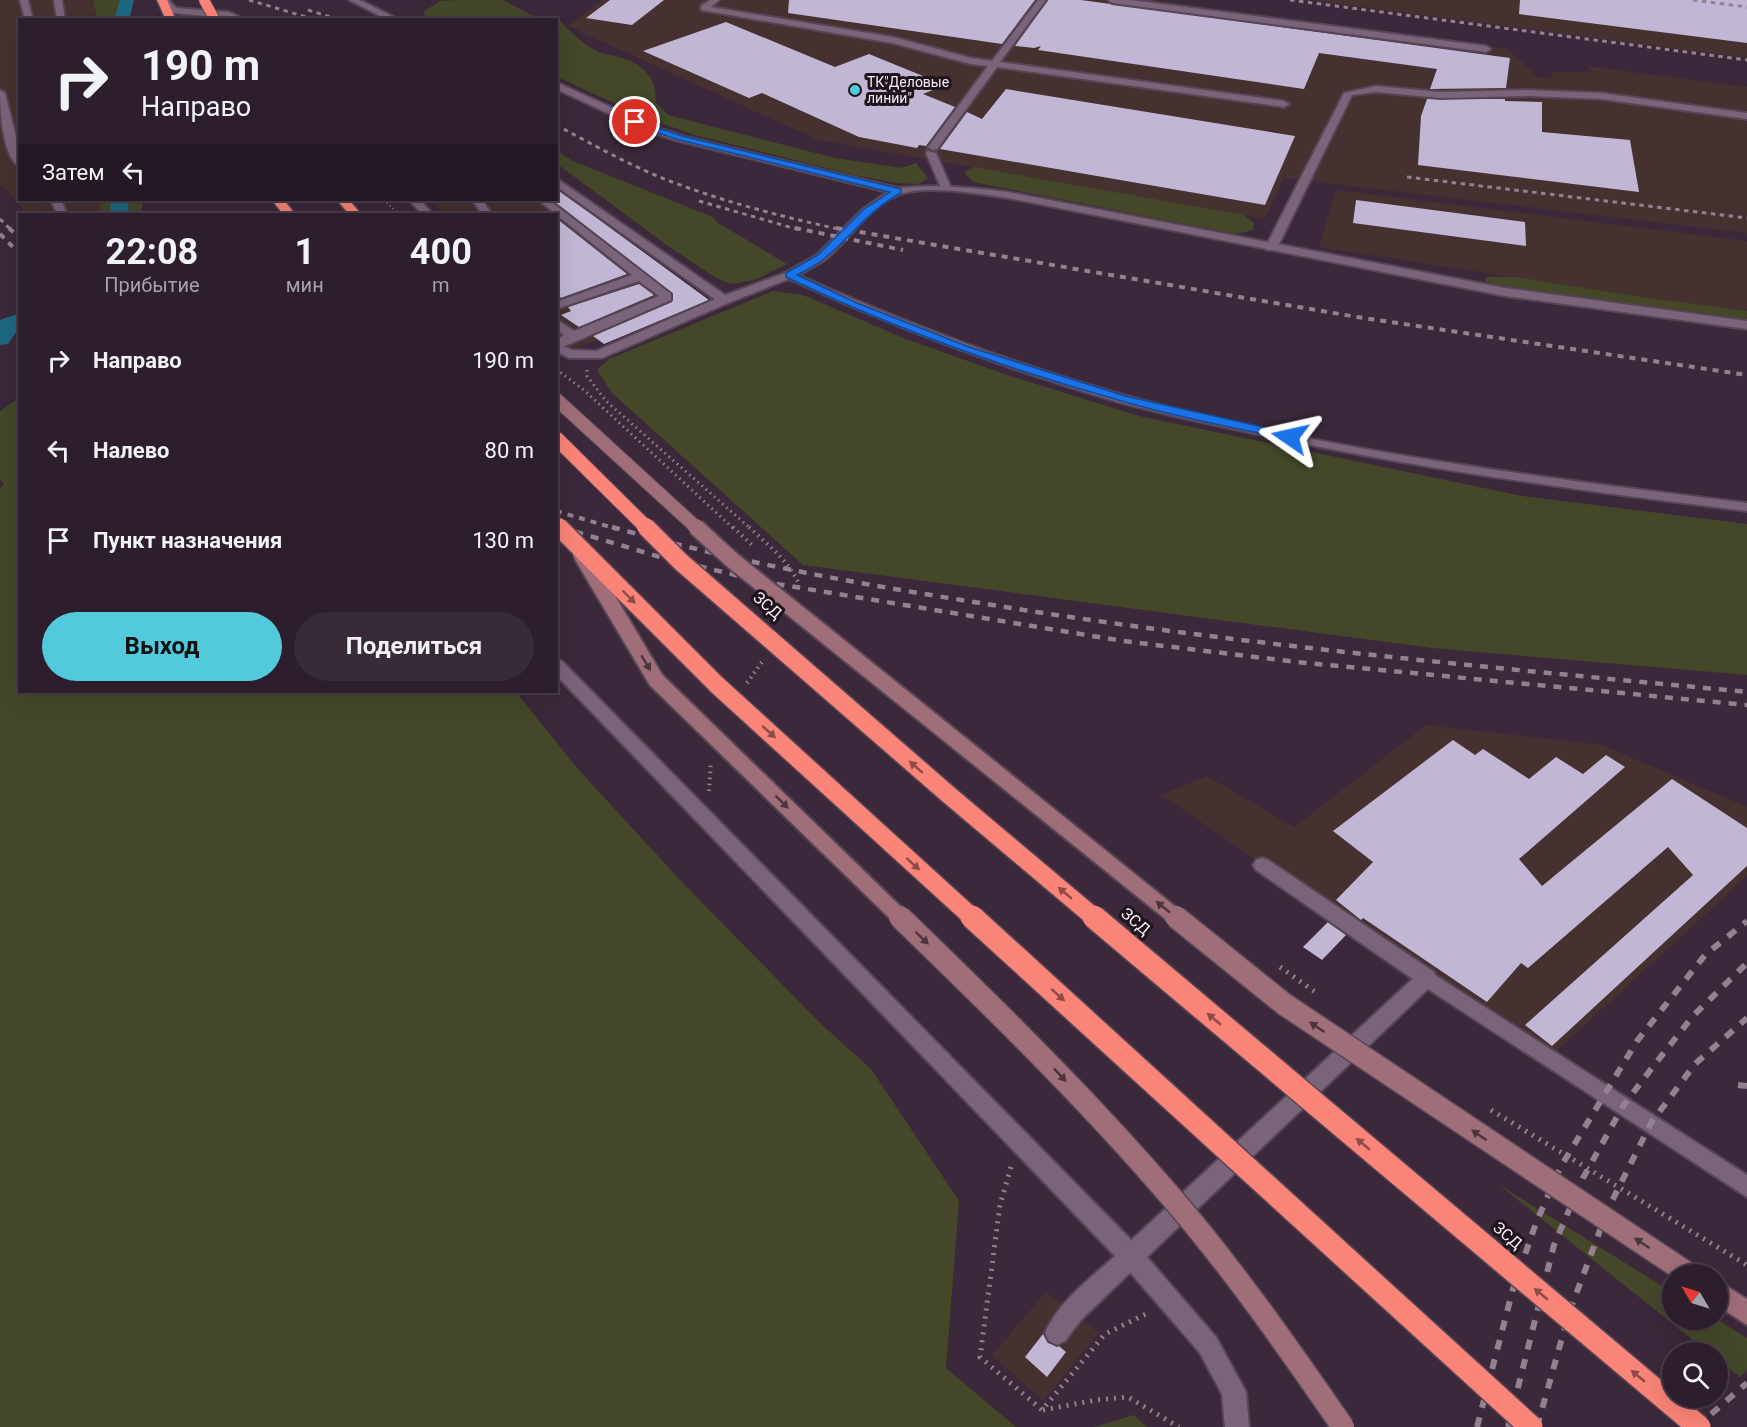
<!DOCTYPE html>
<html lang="ru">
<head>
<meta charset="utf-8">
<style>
  :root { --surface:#2c1e2c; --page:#382b38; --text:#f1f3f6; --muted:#a6a2a9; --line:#483c48; --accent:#53cadc }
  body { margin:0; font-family:Roboto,sans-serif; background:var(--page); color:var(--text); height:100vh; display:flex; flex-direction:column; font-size:22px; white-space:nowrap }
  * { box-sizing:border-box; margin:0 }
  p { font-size:20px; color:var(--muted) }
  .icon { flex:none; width:33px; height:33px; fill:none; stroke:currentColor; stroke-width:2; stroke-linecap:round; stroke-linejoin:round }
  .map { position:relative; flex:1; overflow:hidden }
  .side { position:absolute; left:18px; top:213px; width:540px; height:480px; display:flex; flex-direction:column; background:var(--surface); border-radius:0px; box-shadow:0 6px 24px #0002,0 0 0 2px var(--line) }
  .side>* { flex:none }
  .guide { position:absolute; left:18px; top:18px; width:540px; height:183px; border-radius:0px; box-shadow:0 6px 24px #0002,0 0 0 2px var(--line); background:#2c1e2c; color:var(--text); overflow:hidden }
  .needle { width:39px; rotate:308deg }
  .tools { position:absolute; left:1662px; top:1264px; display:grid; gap:12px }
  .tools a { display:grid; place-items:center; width:66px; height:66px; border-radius:50%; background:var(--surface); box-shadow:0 6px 24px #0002,0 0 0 2px var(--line); font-size:30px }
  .pin { position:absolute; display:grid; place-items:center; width:51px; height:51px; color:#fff; margin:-26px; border:3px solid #fff; border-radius:50%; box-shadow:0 2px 6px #0007 }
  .me { position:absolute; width:66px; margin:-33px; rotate:281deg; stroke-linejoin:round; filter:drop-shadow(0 0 4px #0008) }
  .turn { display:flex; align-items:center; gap:21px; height:126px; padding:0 24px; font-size:27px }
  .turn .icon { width:78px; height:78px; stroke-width:2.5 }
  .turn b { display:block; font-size:42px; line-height:51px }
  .then { display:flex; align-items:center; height:57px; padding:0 24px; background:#0003; gap:12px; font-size:22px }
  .eta { display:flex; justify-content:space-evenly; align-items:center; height:102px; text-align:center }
  .eta b { font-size:36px; font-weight:700; line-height:42px }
  .primary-button { display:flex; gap:12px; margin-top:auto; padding:12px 24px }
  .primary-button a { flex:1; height:69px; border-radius:36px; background:var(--accent); color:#111; font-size:24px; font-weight:700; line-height:69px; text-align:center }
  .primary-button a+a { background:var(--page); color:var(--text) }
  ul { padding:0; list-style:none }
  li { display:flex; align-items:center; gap:18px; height:90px; padding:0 24px }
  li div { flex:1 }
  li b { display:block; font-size:22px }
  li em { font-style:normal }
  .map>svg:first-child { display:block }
</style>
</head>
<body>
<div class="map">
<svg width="1747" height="1427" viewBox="0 0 1747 1427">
  <rect width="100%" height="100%" fill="#3b283a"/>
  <g fill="#453130">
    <path d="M0 0H93L97 19 20 20V200H100V214H29L0 184Z"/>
    <path d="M602 0H1151L1508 49 1539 78H1553L1550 72H1595L1586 66 1747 87V233L1284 178 1265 219 818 140 568 26Z"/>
    <path d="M1308 0H1747V58Z"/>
    <path d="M557 189 704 298 569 351 557 338 556 214H442L430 200H556Z"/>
    <path d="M1336 190 1747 241V311L1628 295 1319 247Z"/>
    <path d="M1426 725 1602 745 1747 807V876L1549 1058 1161 795 1207 776 1294 827Z"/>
    <path d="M1046 1292 1099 1333 1043 1401 992 1355Z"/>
  </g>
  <g fill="#444829">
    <path d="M93 0H121L129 19H97Z"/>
    <path d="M458 0H503L535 17 558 19C571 32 583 45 599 52 606 55 615 55 622 58 645 65 656 79 656 102L668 115 835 158 902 168 916 163 928 178 918 184 896 183 855 175 695 135 649 119 557 77 556 20 426 19 424 11 440 1Z"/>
    <path d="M557 151 573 161 713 217 718 223 787 264 755 280 731 284 716 278 668 246 557 164Z"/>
    <path d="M973 167 1244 215 1254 223 1253 230 1236 234 973 182 964 172Z"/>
    <path d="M100 200H140L142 203V214H100Z"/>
    <path d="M1487 277H1517L1628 295 1747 311V319L1496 285 1485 281Z"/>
    <path d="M773 291 803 295 906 339 1010 376 1139 416 1522 496 1747 524V675L1432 648 803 565 612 393 597 370 609 359Z"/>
    <path d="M19 398 20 692H516L577 768 681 881 820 1023 871 1069 959 1201 946 1368 1016 1427H0V488L4 484 0 479V411Z"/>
    <path d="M1498 1184 1672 1292V1320H1718L1747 1338V1370L1740 1377 1718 1360V1353H1709Z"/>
    <path d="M1134 1415 1147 1427H1094Z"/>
  </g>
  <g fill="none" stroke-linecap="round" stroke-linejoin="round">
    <g fill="#1e6881" fill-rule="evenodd">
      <path d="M120 0H134L129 20H114Z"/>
      <path d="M110 200H128L129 214H111Z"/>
      <path d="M20 313V327L8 344 0 345V320Z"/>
    </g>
  </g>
  <g fill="#c1b7d4">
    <path d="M610 0H664L632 25 586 18Z"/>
    <path d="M789 0H1035L1002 44 788 13Z"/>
    <path d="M1048 0H1081L1510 58 1506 88 1430 89 1437 69 1319 53 1304 89 1038 50 1041 46 1034 48 1015 46Z"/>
    <path d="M1520 0H1747V43L1519 14Z"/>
    <path d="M726 22 835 67 869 54 945 85 923 94 955 107 926 146 919 145 917 148 859 137 762 93 749 98 643 51Z"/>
    <path d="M1006 89 1295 136 1265 205 940 149 967 112 982 119Z"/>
    <path d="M1427 99H1505V101L1542 102V132L1630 140 1639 192 1418 165 1421 116Z"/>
    <path d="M556 189 594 216 709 300 604 344 593 336 672 302 673 294 556 203Z"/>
    <path d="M1356 200 1525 222 1526 246 1353 223Z"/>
    <path d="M556 218 627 274 561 298 556 292Z"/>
    <path d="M639 284 654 295 579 327 561 315 571 311 568 307Z"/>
    <path d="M1453 740 1475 755 1483 749 1529 779 1556 757 1583 774 1606 755 1625 767 1519 859 1542 886 1672 779 1747 828V866L1552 1046 1525 1025 1693 875 1668 847 1528 968 1521 963 1487 1002 1363 918 1361 920 1336 900 1373 862 1333 831Z"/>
    <path d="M1328 922 1346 935 1322 960 1303 947Z"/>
    <path d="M1043 1334 1048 1343 1059 1346 1066 1352 1047 1377 1025 1357Z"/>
  </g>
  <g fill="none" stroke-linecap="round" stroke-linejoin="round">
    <g stroke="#554555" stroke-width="4">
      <g id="service">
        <path d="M20 0H28L33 20H25Z"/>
        <path d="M54 0H62L65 20H57Z"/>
        <path d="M710 0H719L711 7 893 37 971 58 992 61 1038 0H1046L1000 62 1284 101 1289 104 1284 107 997 67 937 149 933 150 928 147 988 66 971 64 892 43 701 10V6Z"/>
        <path d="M1108 0H1131L1486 46 1491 49 1486 52 1112 3Z"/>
        <path d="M1376 86 1440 92 1528 90 1601 93 1747 113V119L1601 99 1528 96 1440 98 1376 92 1352 95 1277 248 1275 250H1267L1265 248 1344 93Z"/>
        <path d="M0 90 5 93 20 152V167C2 158 0 108 0 90Z"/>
        <path d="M927 151 936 153 951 188 950 190H942L941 188 926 153Z"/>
        <path d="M556 178 728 297V303H720L556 186Z"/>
        <path d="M51 200H61L67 214H57Z"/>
        <path d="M472 200H482L492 214H482Z"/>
        <path d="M538 200H549L671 294V300L556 350V340L564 335 556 329V319L574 331 659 296 639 281 556 309V302L632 275Z"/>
        <path d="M556 660 562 661 1139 1248 1142 1256 1139 1264 1081 1320 1065 1341 1057 1345 1049 1341 1045 1333C1058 1302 1091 1278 1115 1256L556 675Z"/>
        <path d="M1262 858 1268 860 1434 972 1437 978 1434 984 1427 986 1420 984 1256 870 1253 865 1256 860Z"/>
      </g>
    </g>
    <g stroke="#554555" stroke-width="4">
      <g id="minor">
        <path d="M161 0H169L176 8 229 12 246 20 173 13Z"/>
        <path d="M349 0H360L400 20H388Z"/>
        <path d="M556 82 652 126 682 136 898 188C935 184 971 187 1008 192L1505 288 1747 321V329L1505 296 1008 198C980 194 924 184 898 195 868 207 850 239 826 259 818 265 807 270 798 275 910 325 1026 369 1145 401 1341 453 1546 478 1747 503V511C1591 492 1434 471 1280 439 1225 427 1169 416 1115 401 1003 368 894 327 789 279L728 303 602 358H569L556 352V343L572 350 596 351 720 297 785 273 817 255 862 210 888 192 675 140 644 130 556 89Z"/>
        <path d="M409 200H420L433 214H422Z"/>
        <path d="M1427 970 1747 1175V1197L1428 989 1147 1257 1216 1337 1246 1392 1249 1427H1225L1222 1394 1200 1353 1123 1264 1120 1256 1123 1248 1420 972Z"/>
      </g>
    </g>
    <g stroke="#554555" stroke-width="4">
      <path id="secondary" d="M1718 1281 1747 1299V1325L1718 1306Z"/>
    </g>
    <g stroke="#554555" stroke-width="3">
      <g id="motorway">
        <path d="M157 0H167L176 20H166Z"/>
        <path d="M272 200H284L295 214H283Z"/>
        <path d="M337 200H349L361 214H349Z"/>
      </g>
    </g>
    <path stroke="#928290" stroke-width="2" stroke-dasharray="1 3" stroke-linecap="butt" d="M384 200 399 214"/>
    <path stroke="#928290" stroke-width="3" stroke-dasharray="1.5 4" stroke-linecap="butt" d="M587 370V376L606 401 751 529"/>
    <g stroke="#928290" stroke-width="4" stroke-dasharray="1.5 4.5" stroke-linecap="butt">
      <path d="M749 527C768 545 788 560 799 584"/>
      <path d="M747 683 762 662"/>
      <path d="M709 791 711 762"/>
    </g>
    <g stroke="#928290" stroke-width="5" stroke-dasharray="2 6" stroke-linecap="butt">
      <path d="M1011 1167 1000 1205 980 1357 1042 1410 1105 1334 1148 1313"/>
      <path d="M1043 1410 1096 1400 1128 1397 1179 1427"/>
    </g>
    <use href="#service" fill="#7a6479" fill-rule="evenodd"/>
    <use href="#minor" fill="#7a6479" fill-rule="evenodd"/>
    <use href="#secondary" fill="#a06e79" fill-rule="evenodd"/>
    <use href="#motorway" fill="#fa8478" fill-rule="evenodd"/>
    <g stroke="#928291" stroke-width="3" stroke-dasharray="4.5 4.5" stroke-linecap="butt">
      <path d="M249 0 316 20"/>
      <path d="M1290 0 1747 60"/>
      <path d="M1693 0 1747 7"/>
      <path d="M308 10 340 20"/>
      <path d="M556 125C592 144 629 165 667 180 724 202 783 217 843 230"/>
      <path d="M1407 177 1747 218"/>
      <path d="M699 201 800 230"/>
      <path d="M0 219 11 230"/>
    </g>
    <g stroke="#928291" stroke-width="4" stroke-dasharray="6 6" stroke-linecap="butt">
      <path d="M9 228 20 239"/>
      <path d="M795 228 903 250"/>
      <path d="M836 228 1357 317 1747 375"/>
      <path d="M0 234 20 254"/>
      <path d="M556 511 617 529"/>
      <path d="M556 526 566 529"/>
    </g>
    <g stroke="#928291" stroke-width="4.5" stroke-dasharray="8 8" stroke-linecap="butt">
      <path d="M560 527 660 557 765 582 1123 641 1297 662 1747 705"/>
      <path d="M612 527C729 560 847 582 968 601 1226 644 1487 667 1747 692"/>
    </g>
    <g stroke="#928291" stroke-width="6" stroke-dasharray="10 10" stroke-linecap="butt">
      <path d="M1738 1085 1747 1086"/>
      <path d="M1477 1427 1513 1289 1536 1223 1560 1168 1637 1041 1705 955 1747 921"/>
      <path d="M1508 1427 1554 1245 1583 1178 1623 1106 1655 1064 1693 1016 1747 963"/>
      <path d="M1537 1427 1569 1313 1608 1209 1651 1123 1695 1064 1747 1018"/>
      <path d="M1696 1427 1747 1383"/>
    </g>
    <g stroke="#554555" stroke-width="15" stroke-linecap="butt">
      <path id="secondary-bridge-far2" d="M556 399 698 529"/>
    </g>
    <g stroke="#554555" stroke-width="20" stroke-linecap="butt">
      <g id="secondary-bridge-far1">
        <path d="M696 527 732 560 1178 919"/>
        <path d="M581 554 656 680 902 919"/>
      </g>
    </g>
    <g stroke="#554555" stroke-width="25" stroke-linecap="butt">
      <g id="secondary-bridge">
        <path d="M900 917C994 1008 1087 1099 1172 1198 1234 1270 1289 1349 1343 1427"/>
        <path d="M1176 917 1284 1004 1690 1275"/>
      </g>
    </g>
    <g stroke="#554555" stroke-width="12" stroke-linecap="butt">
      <path id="motorway-bridge-far3" d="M204 0 215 20"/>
    </g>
    <g stroke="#554555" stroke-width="16" stroke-linecap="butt">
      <g id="motorway-bridge-far2">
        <path d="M556 438 648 529"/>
        <path d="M556 524 561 529"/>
      </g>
    </g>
    <g stroke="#554555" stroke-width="21" stroke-linecap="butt">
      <g id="motorway-bridge-far1">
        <path d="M559 527 717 685 974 919"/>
        <path d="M646 527 681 562 949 795 1096 919"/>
      </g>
    </g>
    <g stroke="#554555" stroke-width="26" stroke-linecap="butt">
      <g id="motorway-bridge">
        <path d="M972 917 1531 1427"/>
        <path d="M1094 917 1699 1427"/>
      </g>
    </g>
    <path stroke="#928290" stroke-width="3" stroke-dasharray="1.5 4" stroke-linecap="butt" d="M556 369 585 391 734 529"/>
    <path stroke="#928290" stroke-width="4" stroke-dasharray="1.5 4.5" stroke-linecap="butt" d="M733 527 752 545"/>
    <g stroke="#928290" stroke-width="5" stroke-dasharray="2 6" stroke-linecap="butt">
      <path d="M1280 967 1318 994"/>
      <path d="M1491 1110 1747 1265"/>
    </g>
    <use href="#secondary-bridge-far2" stroke="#a06e79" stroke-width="13"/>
    <use href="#secondary-bridge-far1" stroke="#a06e79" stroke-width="16"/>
    <use href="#secondary-bridge" stroke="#a06e79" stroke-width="22"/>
    <use href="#motorway-bridge-far3" stroke="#fa8478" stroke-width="10"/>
    <use href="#motorway-bridge-far2" stroke="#fa8478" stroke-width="14"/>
    <use href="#motorway-bridge-far1" stroke="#fa8478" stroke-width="18"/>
    <use href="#motorway-bridge" stroke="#fa8478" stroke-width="23"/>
  </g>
  <defs><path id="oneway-solid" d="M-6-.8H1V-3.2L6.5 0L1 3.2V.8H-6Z" transform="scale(1.5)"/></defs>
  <g fill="#8c4c4a">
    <use href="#oneway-solid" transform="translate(629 597) rotate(45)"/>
    <use href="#oneway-solid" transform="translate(769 732) rotate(42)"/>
    <use href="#oneway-solid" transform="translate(916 767) rotate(-139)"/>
    <use href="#oneway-solid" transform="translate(913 864) rotate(42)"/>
    <use href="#oneway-solid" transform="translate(1065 893) rotate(-140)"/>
    <use href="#oneway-solid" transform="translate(1058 995) rotate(42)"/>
    <use href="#oneway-solid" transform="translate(1214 1019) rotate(-140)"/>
    <use href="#oneway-solid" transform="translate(1363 1144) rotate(-140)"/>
    <use href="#oneway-solid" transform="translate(1541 1294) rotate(-140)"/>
    <use href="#oneway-solid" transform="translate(1638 1376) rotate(-140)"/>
  </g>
  <g fill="#4b343d">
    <use href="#oneway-solid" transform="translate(646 663) rotate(59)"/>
    <use href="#oneway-solid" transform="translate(782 802) rotate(44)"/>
    <use href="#oneway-solid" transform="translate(1163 907) rotate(-141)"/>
    <use href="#oneway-solid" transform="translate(922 938) rotate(44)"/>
    <use href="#oneway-solid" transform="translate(1317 1027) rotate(-146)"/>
    <use href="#oneway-solid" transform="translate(1060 1075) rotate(47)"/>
    <use href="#oneway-solid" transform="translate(1479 1135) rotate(-146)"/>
    <use href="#oneway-solid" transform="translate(1642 1243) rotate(-146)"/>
  </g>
  <path fill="#1a73e8" stroke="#114b97" stroke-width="1.5" d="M635 120 682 136 901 189V193C870 209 852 236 825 258 817 265 806 270 797 275L857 303 969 347 1125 396 1290 433 1296 437 1290 440C1233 427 1174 417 1118 400 1004 368 893 328 786 277V273L818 255 863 210 890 192 676 139 632 124 631 122Z"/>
  <circle fill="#53cadc" stroke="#1d141c" stroke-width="2" cx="855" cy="90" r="6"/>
  <g text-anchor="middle" stroke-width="6" stroke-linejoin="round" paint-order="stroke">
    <g font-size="14" fill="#faedf8" stroke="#1d141c" text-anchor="start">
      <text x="867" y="87">ТК"Деловые<tspan x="867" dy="16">линии"</tspan></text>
    </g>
    <g font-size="16" fill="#faedf8" stroke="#1d141c">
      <text transform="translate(768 605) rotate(41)" y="6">ЗСД</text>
      <text transform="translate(1136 921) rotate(40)" y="6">ЗСД</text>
      <text transform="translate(1508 1235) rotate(40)" y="6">ЗСД</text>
    </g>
  </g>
</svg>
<div class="tools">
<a><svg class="needle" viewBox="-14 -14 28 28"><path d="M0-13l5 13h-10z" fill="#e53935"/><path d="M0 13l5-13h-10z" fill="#a6a2a9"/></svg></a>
<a><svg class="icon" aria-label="search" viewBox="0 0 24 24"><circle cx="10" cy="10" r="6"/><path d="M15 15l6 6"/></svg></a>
</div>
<div class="pin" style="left:635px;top:122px;background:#d93025"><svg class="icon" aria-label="arrive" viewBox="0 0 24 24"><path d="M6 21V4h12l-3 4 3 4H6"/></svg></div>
<svg class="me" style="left:1290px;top:437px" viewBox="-20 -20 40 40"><path d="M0-17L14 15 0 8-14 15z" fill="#1a73e8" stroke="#fff" stroke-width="4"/></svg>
<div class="guide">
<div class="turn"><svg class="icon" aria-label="right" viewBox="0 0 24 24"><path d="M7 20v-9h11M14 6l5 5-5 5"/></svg><div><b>190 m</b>Направо</div></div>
<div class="then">Затем<svg class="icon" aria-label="left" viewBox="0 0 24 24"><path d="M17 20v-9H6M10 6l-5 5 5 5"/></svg></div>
</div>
<section class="side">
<div class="eta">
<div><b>22:08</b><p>Прибытие</p></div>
<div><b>1</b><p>мин</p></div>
<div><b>400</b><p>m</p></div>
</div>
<ul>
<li><svg class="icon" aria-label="right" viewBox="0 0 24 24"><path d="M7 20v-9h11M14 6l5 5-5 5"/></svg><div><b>Направо</b></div><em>190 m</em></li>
<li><svg class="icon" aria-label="left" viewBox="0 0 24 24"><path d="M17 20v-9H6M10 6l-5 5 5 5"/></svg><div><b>Налево</b></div><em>80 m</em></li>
<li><svg class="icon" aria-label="arrive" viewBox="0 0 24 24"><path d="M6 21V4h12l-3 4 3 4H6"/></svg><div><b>Пункт назначения</b></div><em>130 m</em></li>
</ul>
<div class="primary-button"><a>Выход</a><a>Поделиться</a></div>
</section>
</div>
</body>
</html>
